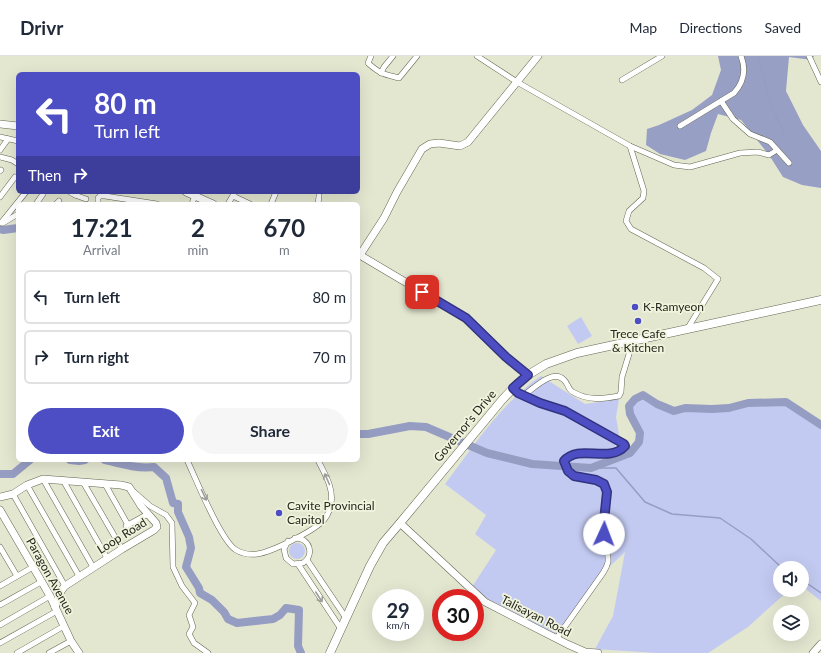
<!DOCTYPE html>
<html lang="en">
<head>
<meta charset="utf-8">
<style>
  :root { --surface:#fff; --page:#f6f6f7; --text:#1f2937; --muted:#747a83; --line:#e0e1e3; --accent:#4d4ec4 }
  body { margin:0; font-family:Lato,sans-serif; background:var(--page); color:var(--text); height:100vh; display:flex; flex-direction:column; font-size:15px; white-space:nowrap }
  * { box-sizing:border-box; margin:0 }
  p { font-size:13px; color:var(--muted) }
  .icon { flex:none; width:22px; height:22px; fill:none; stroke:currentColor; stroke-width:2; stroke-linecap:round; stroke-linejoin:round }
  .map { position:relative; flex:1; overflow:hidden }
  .panel { position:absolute; left:16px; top:146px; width:344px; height:260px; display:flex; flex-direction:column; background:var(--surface); border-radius:6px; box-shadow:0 4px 16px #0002 }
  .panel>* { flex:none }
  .hud { position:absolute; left:16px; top:16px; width:344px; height:122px; border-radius:6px; box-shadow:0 4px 16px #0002; background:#4d4ec4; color:#fff; overflow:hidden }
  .buttons { position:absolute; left:773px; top:505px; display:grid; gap:8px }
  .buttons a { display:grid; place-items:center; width:36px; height:36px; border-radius:50%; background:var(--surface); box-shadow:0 4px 16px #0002; font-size:20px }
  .speed { position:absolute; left:372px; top:533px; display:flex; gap:8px; font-size:20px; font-weight:700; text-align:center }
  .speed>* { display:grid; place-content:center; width:52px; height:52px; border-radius:50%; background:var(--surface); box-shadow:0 4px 16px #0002; line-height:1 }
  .speed small { font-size:10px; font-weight:400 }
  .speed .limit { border:6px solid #d22; background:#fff; color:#111 }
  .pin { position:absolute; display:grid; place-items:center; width:34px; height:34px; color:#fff; margin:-17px; border-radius:8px; box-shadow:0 2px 6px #0006 }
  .me { position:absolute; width:44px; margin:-22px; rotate:2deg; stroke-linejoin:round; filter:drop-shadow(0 0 3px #0008) }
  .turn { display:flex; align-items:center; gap:14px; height:84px; padding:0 12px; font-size:18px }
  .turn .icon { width:52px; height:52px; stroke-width:2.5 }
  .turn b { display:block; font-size:28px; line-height:34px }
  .then { display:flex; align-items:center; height:38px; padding:0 12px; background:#0003; gap:8px; font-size:15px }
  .eta { display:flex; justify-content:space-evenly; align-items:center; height:68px; text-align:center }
  .eta b { font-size:24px; font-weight:700; line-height:28px }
  .button { display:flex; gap:8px; margin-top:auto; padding:8px 12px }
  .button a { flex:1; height:46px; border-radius:24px; background:var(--accent); color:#fff; font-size:16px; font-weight:700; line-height:46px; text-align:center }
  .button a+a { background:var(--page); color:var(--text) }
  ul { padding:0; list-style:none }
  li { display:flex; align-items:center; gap:12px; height:54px; margin:0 8px 6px; padding:0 4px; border:2px solid var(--line); border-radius:6px }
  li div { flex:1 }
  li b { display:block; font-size:15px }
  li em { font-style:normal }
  header { display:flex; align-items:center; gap:24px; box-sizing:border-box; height:56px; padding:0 20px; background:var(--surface); border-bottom:1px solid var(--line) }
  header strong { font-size:19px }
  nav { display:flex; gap:22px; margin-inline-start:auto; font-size:14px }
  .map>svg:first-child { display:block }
</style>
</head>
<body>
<header>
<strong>Drivr</strong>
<nav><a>Map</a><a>Directions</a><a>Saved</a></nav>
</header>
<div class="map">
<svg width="821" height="597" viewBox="0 0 821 597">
  <rect width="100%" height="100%" fill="#e4e7d0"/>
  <g fill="#c3caf1">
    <path d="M581 261 592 280 578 288 567 270Z"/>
    <path d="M541 320 585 348 619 343 616 361 619 378 614 393 606 407 630 397 639 386 640 377 630 358 629 350 635 343 643 339 657 348 674 355 685 352 712 353 729 352 748 347 786 346 821 369V545L802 530V512H780V534H789L748 571 708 597H656L595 593 613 560 625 496 608 512 560 580 484 541 472 531 496 494 475 478 486 459 445 428C474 390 501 347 541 320Z"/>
    <circle cx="297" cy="495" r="8"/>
  </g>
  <path fill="#989fc4" d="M718 0H814L812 4 789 1 786 35 803 69 821 95V132L802 129 783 121 769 99 741 64 718 58 711 77 706 95 685 104 660 98 646 89 647 73 659 69 692 54 712 39 721 14Z"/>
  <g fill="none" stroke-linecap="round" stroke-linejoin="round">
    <g stroke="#969dc2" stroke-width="1.5">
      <path d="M758 0 770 46 784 77"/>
      <path d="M591 412H616L645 446 672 458 720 462 751 483 782 512"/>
      <path d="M802 524 821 537"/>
    </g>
    <g stroke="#969dc2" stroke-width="8">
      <path d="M0 173 3 174 18 172"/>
      <path d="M358 378H368L410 370 426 371 487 397 532 408 591 412 630 397 639 386 640 377 630 358 629 350 635 343 643 339 657 348 674 355 685 352 712 353 729 352 748 347 786 346 821 369"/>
      <path d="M70 404 79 405 85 404"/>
      <path d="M105 404C121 408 137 413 154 411L166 422 173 447 178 448V456L189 481 191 492 186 511 199 532 200 537 212 544 224 556 228 563 237 567 273 563 280 559 286 552 299 554 298 590 301 597"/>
      <path d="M0 418H13L30 404"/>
    </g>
    <g stroke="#636651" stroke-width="6">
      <g id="street">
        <path d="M371 0 368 7C380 18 384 18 399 22L417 0"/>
        <path d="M477 0 517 26 630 90 674 109 690 111 740 97 758 96 769 99 777 94"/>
        <path d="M809 0 821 26"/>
        <path d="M381 17 384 11 393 0"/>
        <path d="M622 24 662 0"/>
        <path d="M721 45 733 63 750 78 770 86 789 107"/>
        <path d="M680 70 734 37C744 26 746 13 741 0"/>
        <path d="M0 81 18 85"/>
        <path d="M630 90 644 135 643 142 629 155 626 165 631 173 704 212 718 223 689 270 690 273"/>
        <path d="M0 94 8 83"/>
        <path d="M0 101 12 104 18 108"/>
        <path d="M0 115 1 114"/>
        <path d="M70 136 75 139"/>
        <path d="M78 136 75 139 86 143"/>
        <path d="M233 140 250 148"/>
        <path d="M0 141 15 121"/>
        <path d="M36 148 43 138"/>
        <path d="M56 148 59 145"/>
        <path d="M98 148V142L100 140H105L157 148"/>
        <path d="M192 148 196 136"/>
        <path d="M228 148 235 136"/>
        <path d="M271 148 276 136"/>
        <path d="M318 148 319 140"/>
        <path d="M1 167 26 136"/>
        <path d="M3 167 18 158"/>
        <path d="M513 332C527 344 547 348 564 355 581 361 603 375 619 384L625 390C609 408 579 387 564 405 574 433 588 414 603 428 611 436 605 454 604 464 602 478 609 493 608 506 607 511 605 514 603 517L556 583"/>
        <path d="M524 339C533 333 553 312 564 324 568 327 568 334 573 336 588 345 603 343 619 340L621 336 622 321 633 285"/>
        <path d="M187 404C196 423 221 485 236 494 243 498 250 499 257 498 272 496 311 476 322 466 327 461 330 454 331 447 334 432 324 417 318 404"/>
        <path d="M43 423 93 511"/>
        <path d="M63 424 107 502"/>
        <path d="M83 426 122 493"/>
        <path d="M105 428 128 469"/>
        <path d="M27 429 79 520"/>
        <path d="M134 436 150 450 166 459 172 467 173 511 182 530 195 547 189 559 193 571 189 578 194 587 208 597"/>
        <path d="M13 438 65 530"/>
        <path d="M126 470 148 458"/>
        <path d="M288 485 284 493 286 502 293 508 303 507C315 499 310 482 295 482"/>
        <path d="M0 491 17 520"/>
        <path d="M307 504 346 562"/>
        <path d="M298 508 341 573"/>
        <path d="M0 530 33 511"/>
        <path d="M0 549 41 526"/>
        <path d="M0 569 50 540"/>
        <path d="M0 587 57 555"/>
        <path d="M17 597 64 570"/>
        <path d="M49 597 71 585"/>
      </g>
    </g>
    <g stroke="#636651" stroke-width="8">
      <g id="secondary">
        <path d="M0 68 18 70"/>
        <path d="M186 136 213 148"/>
        <path d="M358 198 461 259 474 269 506 301 528 319"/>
        <path d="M360 199 384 162 397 136 422 93 430 88 439 87 460 90 468 86 538 0"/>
        <path d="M0 441 13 438 27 429 43 423 121 429 129 431 131 434 141 450 156 467 157 471 154 474 122 493 65 530 61 535 55 551"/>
        <path d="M0 454 50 540 71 585 79 597"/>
        <path d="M400 467 485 546 567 588 585 596 598 597"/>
        <path d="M813 597 821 588"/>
      </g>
    </g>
    <g stroke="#636651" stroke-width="9">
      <path id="primary" d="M330 597 370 510 383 487 400 467 502 344 517 328 528 319 546 308 577 297 821 244"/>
    </g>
    <use href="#street" stroke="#fff" stroke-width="5"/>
    <use href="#secondary" stroke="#fff" stroke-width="7"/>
    <use href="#primary" stroke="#fff" stroke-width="8"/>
  </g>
  <defs><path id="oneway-shaft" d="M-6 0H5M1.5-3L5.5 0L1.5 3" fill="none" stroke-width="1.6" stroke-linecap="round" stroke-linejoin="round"/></defs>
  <g stroke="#9d9e9a">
    <use href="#oneway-shaft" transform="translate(327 423) rotate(-114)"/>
    <use href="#oneway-shaft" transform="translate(204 439) rotate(64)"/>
    <use href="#oneway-shaft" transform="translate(319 541) rotate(57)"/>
  </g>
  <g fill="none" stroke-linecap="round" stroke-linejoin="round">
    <g stroke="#32337f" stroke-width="10">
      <path id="route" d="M422 236 466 262 506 301 528 319 513 332 518 337 540 347 565 355 624 388 625 390C609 408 579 387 564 405L568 415 574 420 596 424 604 428 607 436 604 465V478"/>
    </g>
    <use href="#route" stroke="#4d4ec4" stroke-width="7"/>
  </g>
  <g fill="#4d4ec4" stroke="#f1f4dd" stroke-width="1.5">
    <circle cx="635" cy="251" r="4"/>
    <circle cx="638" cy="265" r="4"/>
    <circle cx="279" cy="457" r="4"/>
  </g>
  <g text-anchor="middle" stroke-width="3.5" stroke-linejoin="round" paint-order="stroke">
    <g font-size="12" fill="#26271f" stroke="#f1f4dd" text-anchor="start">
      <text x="643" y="255">K-Ramyeon</text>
      <text x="638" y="282" text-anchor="middle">Trece Cafe<tspan x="638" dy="14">&amp; Kitchen</tspan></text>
      <text x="287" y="454">Cavite Provincial<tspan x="287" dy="14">Capitol</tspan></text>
    </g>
    <g font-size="12" fill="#26271f" stroke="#f1f4dd">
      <text transform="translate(465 370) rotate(-50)" y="4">Governor's Drive</text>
      <text transform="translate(122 480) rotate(-32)" y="4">Loop Road</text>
      <text transform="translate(50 520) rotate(61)" y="4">Paragon Avenue</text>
      <text transform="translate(536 560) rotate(27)" y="4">Talisayan Road</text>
    </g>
  </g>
</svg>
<div class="buttons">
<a><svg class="icon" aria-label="sound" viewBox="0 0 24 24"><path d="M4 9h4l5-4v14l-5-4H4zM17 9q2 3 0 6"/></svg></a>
<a><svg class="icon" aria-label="layers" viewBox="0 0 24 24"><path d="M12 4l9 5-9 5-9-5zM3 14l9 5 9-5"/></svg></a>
</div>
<div class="speed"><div>29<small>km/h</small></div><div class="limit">30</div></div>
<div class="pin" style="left:422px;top:236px;background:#d93025"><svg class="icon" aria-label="arrive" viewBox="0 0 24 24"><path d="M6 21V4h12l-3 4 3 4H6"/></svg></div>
<svg class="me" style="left:604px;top:478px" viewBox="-20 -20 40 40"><circle r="19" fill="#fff"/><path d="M0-13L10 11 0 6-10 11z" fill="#4d4ec4"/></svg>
<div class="hud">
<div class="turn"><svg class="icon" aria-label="left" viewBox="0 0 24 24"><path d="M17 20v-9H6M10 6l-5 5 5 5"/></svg><div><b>80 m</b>Turn left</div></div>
<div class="then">Then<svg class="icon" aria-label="right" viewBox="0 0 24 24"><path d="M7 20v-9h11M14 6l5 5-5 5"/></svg></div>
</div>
<section class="panel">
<div class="eta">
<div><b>17:21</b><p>Arrival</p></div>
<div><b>2</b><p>min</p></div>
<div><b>670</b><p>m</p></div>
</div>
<ul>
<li><svg class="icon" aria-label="left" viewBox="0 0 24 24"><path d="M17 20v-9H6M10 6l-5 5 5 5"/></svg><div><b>Turn left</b></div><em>80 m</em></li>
<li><svg class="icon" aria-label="right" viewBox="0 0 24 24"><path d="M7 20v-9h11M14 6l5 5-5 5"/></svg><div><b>Turn right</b></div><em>70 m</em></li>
</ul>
<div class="button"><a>Exit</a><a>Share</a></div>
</section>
</div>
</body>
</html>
